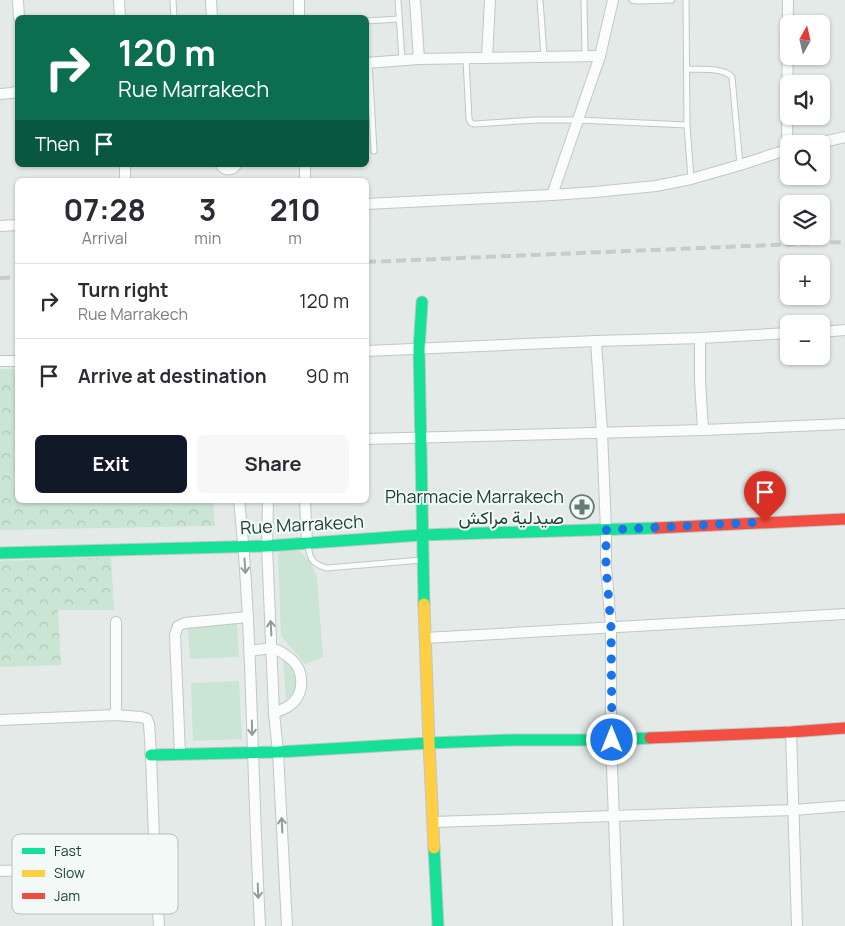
<!DOCTYPE html>
<html lang="en">
<head>
<meta charset="utf-8">
<style>
  :root { --surface:#fff; --page:#f7f7f7; --text:#2b2b33; --muted:#7c7c81; --line:#e1e1e2; --accent:#111827 }
  body { margin:0; font-family:Manrope,Vazirmatn,sans-serif; background:var(--page); color:var(--text); height:100vh; display:flex; flex-direction:column; font-size:19px; white-space:nowrap }
  * { box-sizing:border-box; margin:0 }
  p { font-size:16px; color:var(--muted) }
  .icon { flex:none; width:28px; height:28px; fill:none; stroke:currentColor; stroke-width:2; stroke-linecap:round; stroke-linejoin:round }
  .map { position:relative; flex:1; overflow:hidden }
  .details { position:absolute; left:15px; top:178px; width:354px; height:325px; display:flex; flex-direction:column; background:var(--surface); border-radius:8px; box-shadow:0 1px 4px #0004 }
  .details>* { flex:none }
  .banner { position:absolute; left:15px; top:15px; width:354px; height:152px; border-radius:8px; box-shadow:0 1px 4px #0004; background:#0b6e4f; color:#fff; overflow:hidden }
  .needle { width:32px; rotate:8deg }
  .buttons { position:absolute; left:780px; top:15px; display:grid; gap:10px }
  .buttons a { display:grid; place-items:center; width:50px; height:50px; border-radius:8px; background:var(--surface); box-shadow:0 1px 4px #0004; font-size:25px }
  .pin { position:absolute; display:grid; place-items:center; width:42px; height:42px; color:#fff; margin:-51px -21px; border-radius:50% 50% 50% 0; rotate:-45deg; box-shadow:0 0 5px #0007 }
  .pin .icon { rotate:45deg }
  .me { position:absolute; width:55px; margin:-28px; rotate:0deg; stroke-linejoin:round; filter:drop-shadow(0 0 4px #0008) }
  .turn { display:flex; align-items:center; gap:18px; height:105px; padding:0 20px; font-size:22px }
  .turn .icon { width:65px; height:65px; stroke-width:2.5 }
  .turn b { display:block; font-size:35px; line-height:42px }
  .then { display:flex; align-items:center; height:48px; padding:0 20px; background:#0003; gap:10px; font-size:19px }
  .eta { display:flex; justify-content:space-evenly; align-items:center; height:85px; text-align:center }
  .eta b { font-size:30px; font-weight:700; line-height:35px }
  .button { display:flex; gap:10px; margin-top:auto; padding:10px 20px }
  .button a { flex:1; height:58px; border-radius:8px; background:var(--accent); color:#fff; font-size:20px; font-weight:700; line-height:58px; text-align:center }
  .button a+a { background:var(--page); color:var(--text) }
  ul { padding:0; list-style:none }
  li { display:flex; align-items:center; gap:15px; height:75px; padding:0 20px; border-top:1px solid var(--line) }
  li div { flex:1 }
  li b { display:block; font-size:19px }
  li em { font-style:normal }
  .map>svg:first-child { display:block }
</style>
</head>
<body>
<div class="map">
<svg width="845" height="926" viewBox="0 0 845 926">
  <defs>
    <pattern id="park-crowns" width="20" height="18" patternUnits="userSpaceOnUse" patternTransform="scale(1.25)"><rect width="20" height="18" fill="#cbe5d5"/><path d="M2 6a3 3 0 1 1 6 0M12 15a3 3 0 1 1 6 0" fill="none" stroke="#aec6b8"/></pattern>
  </defs>
  <rect width="100%" height="100%" fill="#e4eae8"/>
  <g fill="#cbe5d5">
    <path d="M281 549 299 551 310 561 317 577 323 657 305 664 281 636 278 556Z"/>
    <path d="M237 624 239 657 190 659 188 627Z"/>
    <path d="M283 661 290 665 297 676 296 690 291 696 286 699Z"/>
    <path d="M239 681 242 739 193 741 191 683Z"/>
  </g>
  <g fill="url(#park-crowns)">
    <path d="M0 369H17L18 500H213L215 526 0 530Z"/>
    <path d="M111 557 114 610H58L61 665 0 667V561Z"/>
  </g>
  <g fill="none" stroke-linecap="round" stroke-linejoin="round">
    <g stroke="#c1c7c5" stroke-width="7">
      <g id="lane">
        <path d="M173 0 174 18"/>
        <path d="M398 0 402 60"/>
        <path d="M540 0 544 56"/>
        <path d="M584 0 585 56"/>
        <path d="M632 0 638 1 672 0"/>
        <path d="M686 0 687 125 691 179"/>
        <path d="M366 21 399 19"/>
        <path d="M466 59 469 119 471 123 474 124 537 120H578L687 125"/>
        <path d="M369 63 374 151"/>
        <path d="M687 69C700 70 723 67 732 77L740 165"/>
        <path d="M308 545C310 559 312 564 327 568L422 560"/>
      </g>
    </g>
    <g stroke="#c1c7c5" stroke-width="12">
      <g id="street">
        <path d="M18 0 19 18"/>
        <path d="M119 0 120 18"/>
        <path d="M211 0 212 18"/>
        <path d="M299 0V18"/>
        <path d="M415 0 419 59"/>
        <path d="M487 58 490 0"/>
        <path d="M366 63 419 59 600 56"/>
        <path d="M0 94 12 93 18 91"/>
        <path d="M814 144 845 137"/>
        <path d="M787 150 788 0"/>
        <path d="M125 165V180"/>
        <path d="M221 165C225 171 232 171 236 165"/>
        <path d="M305 165V180"/>
        <path d="M552 195 600 56 613 0"/>
        <path d="M366 204 552 195 595 192 656 186 691 179 740 165 789 149"/>
        <path d="M0 226 18 225"/>
        <path d="M821 332 845 330"/>
        <path d="M700 338V381L703 430"/>
        <path d="M596 341 602 432 606 530V566L611 627V740L618 926"/>
        <path d="M366 351 596 341 700 338 789 333"/>
        <path d="M0 361H18"/>
        <path d="M366 439 703 430 845 424"/>
        <path d="M239 500C248 583 250 667 253 751 255 809 257 868 260 926"/>
        <path d="M268 500 267 546 274 713 278 752 287 926"/>
        <path d="M305 500 307 543"/>
        <path d="M116 622V715"/>
        <path d="M425 638 845 614"/>
        <path d="M250 651C258 650 267 648 274 649 281 651 285 654 291 659 305 671 305 695 289 706 284 709 279 711 274 713"/>
        <path d="M0 720 116 715 141 717 147 719 149 724 151 755 155 865 159 926"/>
        <path d="M791 732 797 926"/>
        <path d="M180 754 175 635 178 626 185 623 248 617"/>
        <path d="M433 822 793 810 845 806"/>
        <path d="M0 871 155 865"/>
      </g>
    </g>
    <g stroke="#bfc8c5" stroke-width="13">
      <g id="fast">
        <path d="M422 302 419 349 424 604"/>
        <path d="M0 553 267 546 422 535 656 528"/>
        <path d="M151 755 278 752 429 743 513 740H611L650 738"/>
        <path d="M434 848 438 926"/>
      </g>
    </g>
    <g stroke="#bfc8c5" stroke-width="13">
      <path id="slow" d="M424 604 429 743 434 848"/>
    </g>
    <g stroke="#bfc8c5" stroke-width="13">
      <g id="jam">
        <path d="M656 528 845 519"/>
        <path d="M650 738 791 732 845 728"/>
      </g>
    </g>
    <use href="#lane" stroke="#fbfcfc" stroke-width="5"/>
    <use href="#street" stroke="#fbfcfc" stroke-width="10"/>
    <use href="#fast" stroke="#16e098" stroke-width="11"/>
    <use href="#slow" stroke="#ffcf43" stroke-width="11"/>
    <use href="#jam" stroke="#f24e42" stroke-width="11"/>
    <g stroke="#c7cbca" stroke-width="4" stroke-dasharray="10 5" stroke-linecap="butt">
      <path d="M366 262 845 242"/>
      <path d="M0 278 18 277"/>
    </g>
  </g>
  <defs><path id="oneway-shaft" d="M-6 0H5M1.5-3L5.5 0L1.5 3" fill="none" stroke-width="1.6" stroke-linecap="round" stroke-linejoin="round" transform="scale(1.25)"/></defs>
  <g stroke="#8d9e9a">
    <use href="#oneway-shaft" transform="translate(245 566) rotate(86)"/>
    <use href="#oneway-shaft" transform="translate(271 628) rotate(-93)"/>
    <use href="#oneway-shaft" transform="translate(252 728) rotate(89)"/>
    <use href="#oneway-shaft" transform="translate(282 825) rotate(-93)"/>
    <use href="#oneway-shaft" transform="translate(258 891) rotate(88)"/>
  </g>
  <g fill="none" stroke-linecap="round" stroke-linejoin="round">
    <path stroke="#1a73e8" stroke-width="9" stroke-dasharray="0 16.2" d="M612 740 611 627 606 566V530L765 522"/>
  </g>
  <defs>
    <g id="pharmacy-ring" transform="scale(1.25)"><circle r="9.5" fill="#f2f9f6" stroke="#647c76" stroke-width="1.5"/><path d="M-2-6h4v4h4v4h-4v4h-4v-4h-4v-4h4Z" fill="#647c76"/></g>
  </defs>
  <g fill-rule="evenodd">
    <use href="#pharmacy-ring" x="582" y="507"/>
  </g>
  <g text-anchor="middle" stroke-width="4" stroke-linejoin="round" paint-order="stroke">
    <g font-size="18" fill="#1f4139" stroke="#f2f9f6" text-anchor="end">
      <text x="564" y="503">Pharmacie Marrakech<tspan x="564" dy="21">صيدلية مراكش</tspan></text>
    </g>
    <g font-size="18" fill="#1f4139" stroke="#f2f9f6">
      <text transform="translate(302 525) rotate(-3)" y="6">Rue Marrakech</text>
    </g>
  </g>
  <rect x="12" y="834" width="166" height="80" rx="8" fill="#f2f9f6" stroke="#b3c2bd" stroke-width="1"/>
  <rect x="22" y="848" width="23" height="6" fill="#16e098"/>
  <rect x="22" y="870" width="23" height="7" fill="#ffcf43"/>
  <rect x="22" y="893" width="23" height="6" fill="#f24e42"/>
  <g font-size="14" fill="#1f4139">
    <text x="54" y="856">Fast</text>
    <text x="54" y="878">Slow</text>
    <text x="54" y="901">Jam</text>
  </g>
</svg>
<div class="buttons">
<a><svg class="needle" viewBox="-14 -14 28 28"><path d="M0-13l5 13h-10z" fill="#e53935"/><path d="M0 13l5-13h-10z" fill="#7c7c81"/></svg></a>
<a><svg class="icon" aria-label="sound" viewBox="0 0 24 24"><path d="M4 9h4l5-4v14l-5-4H4zM17 9q2 3 0 6"/></svg></a>
<a><svg class="icon" aria-label="search" viewBox="0 0 24 24"><circle cx="10" cy="10" r="6"/><path d="M15 15l6 6"/></svg></a>
<a><svg class="icon" aria-label="layers" viewBox="0 0 24 24"><path d="M12 4l9 5-9 5-9-5zM3 14l9 5 9-5"/></svg></a>
<a>+</a>
<a>−</a>
</div>
<div class="pin" style="left:765px;top:522px;background:#d93025"><svg class="icon" aria-label="arrive" viewBox="0 0 24 24"><path d="M6 21V4h12l-3 4 3 4H6"/></svg></div>
<svg class="me" style="left:612px;top:740px" viewBox="-20 -20 40 40"><circle r="17" fill="#1a73e8" stroke="#fff" stroke-width="3"/><path d="M0-11L8 9 0 5-8 9z" fill="#fff"/></svg>
<div class="banner">
<div class="turn"><svg class="icon" aria-label="right" viewBox="0 0 24 24"><path d="M7 20v-9h11M14 6l5 5-5 5"/></svg><div><b>120 m</b>Rue Marrakech</div></div>
<div class="then">Then<svg class="icon" aria-label="arrive" viewBox="0 0 24 24"><path d="M6 21V4h12l-3 4 3 4H6"/></svg></div>
</div>
<section class="details">
<div class="eta">
<div><b>07:28</b><p>Arrival</p></div>
<div><b>3</b><p>min</p></div>
<div><b>210</b><p>m</p></div>
</div>
<ul>
<li><svg class="icon" aria-label="right" viewBox="0 0 24 24"><path d="M7 20v-9h11M14 6l5 5-5 5"/></svg><div><b>Turn right</b><p>Rue Marrakech</p></div><em>120 m</em></li>
<li><svg class="icon" aria-label="arrive" viewBox="0 0 24 24"><path d="M6 21V4h12l-3 4 3 4H6"/></svg><div><b>Arrive at destination</b></div><em>90 m</em></li>
</ul>
<div class="button"><a>Exit</a><a>Share</a></div>
</section>
</div>
</body>
</html>
